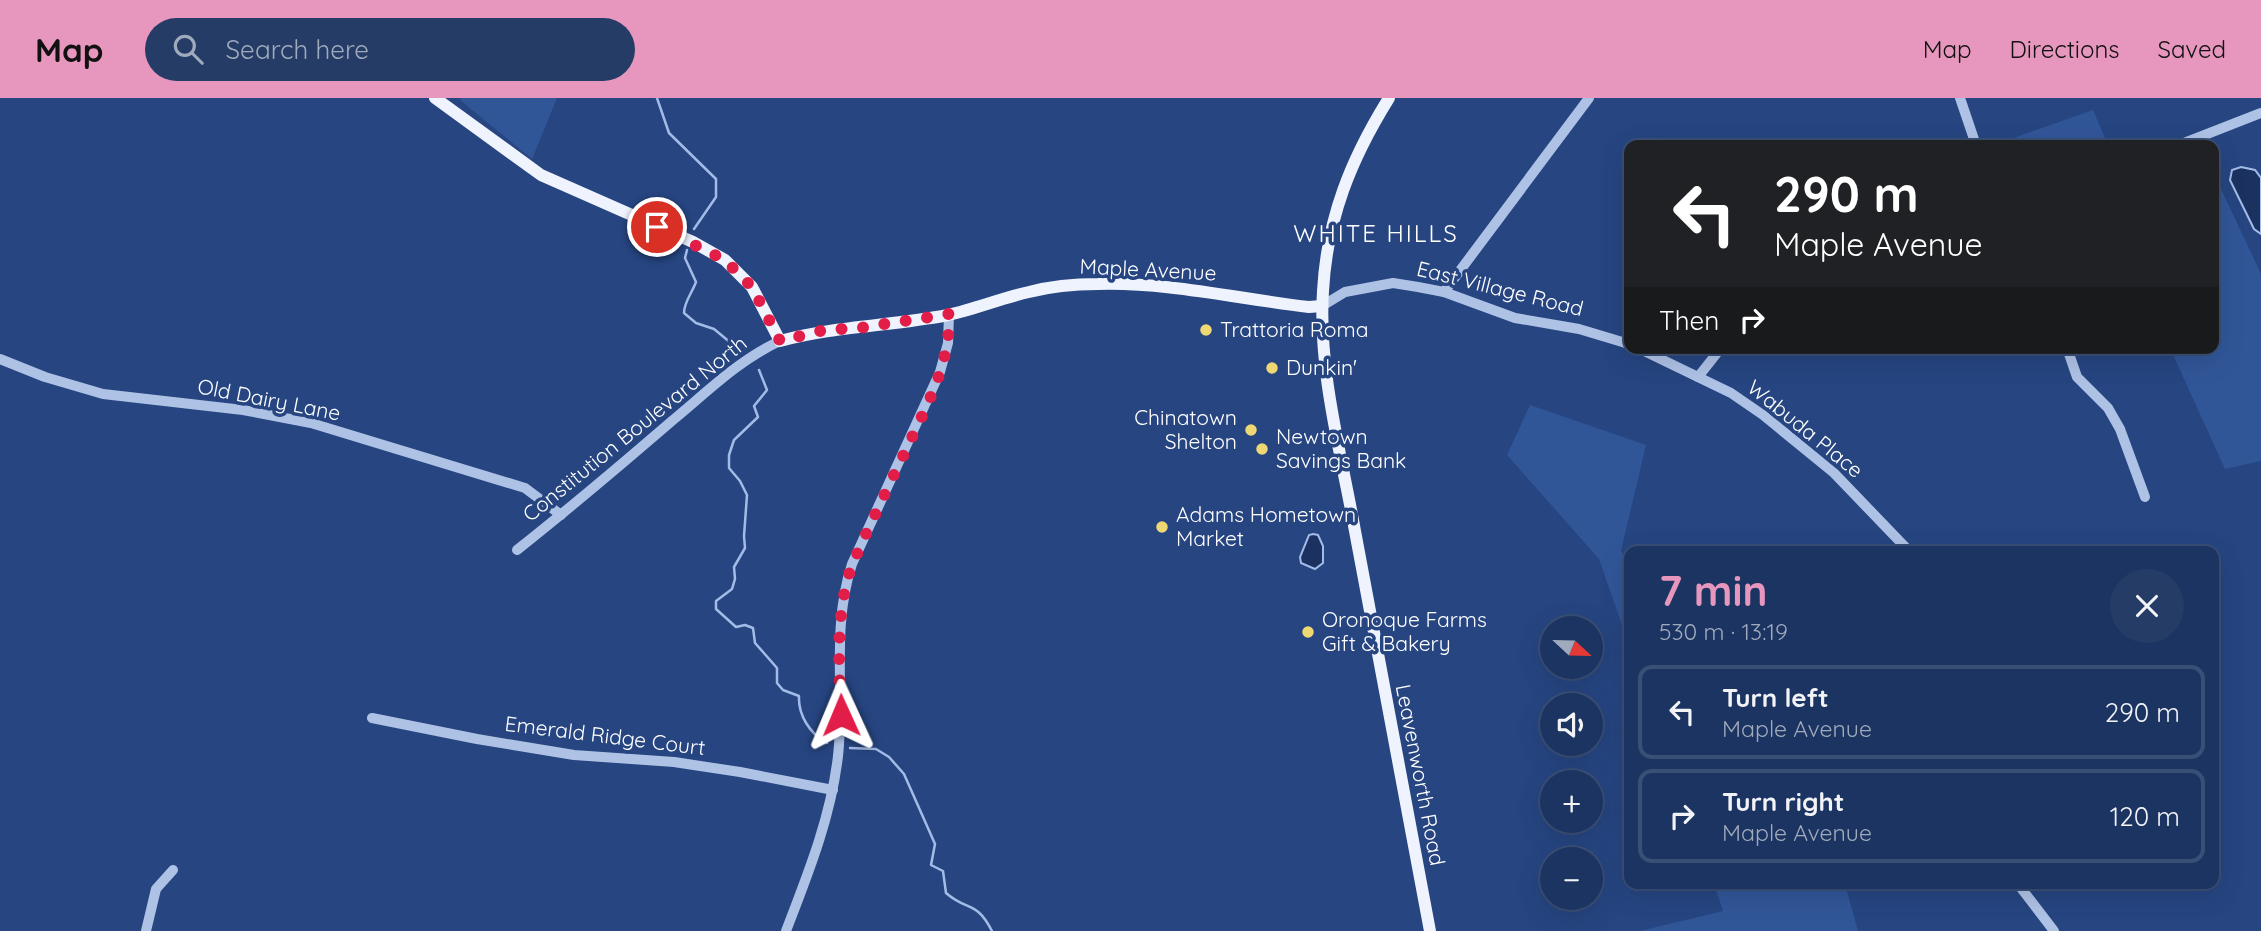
<!DOCTYPE html>
<html lang="en">
<head>
<meta charset="utf-8">
<style>
  :root { --surface:#1c3461; --page:#253c67; --text:#f1f3f6; --muted:#a0aabd; --line:#3a4f76; --accent:#e797bd }
  body { margin:0; font-family:Quicksand,sans-serif; background:var(--page); color:var(--text); height:100vh; display:flex; flex-direction:column; font-size:26px; white-space:nowrap }
  * { box-sizing:border-box; margin:0 }
  p { font-size:23px; color:var(--muted) }
  .icon { flex:none; width:38px; height:38px; fill:none; stroke:currentColor; stroke-width:2; stroke-linecap:round; stroke-linejoin:round }
  .map { position:relative; flex:1; overflow:hidden }
  .sheet { position:absolute; left:1624px; top:448px; width:595px; height:343px; display:flex; flex-direction:column; background:var(--surface); border-radius:14px; box-shadow:0 7px 28px #0002,0 0 0 2px var(--line) }
  .sheet>* { flex:none }
  .guide { position:absolute; left:1624px; top:42px; width:595px; height:214px; border-radius:14px; box-shadow:0 7px 28px #0002,0 0 0 2px var(--line); background:#202124; color:#fff; overflow:hidden }
  .needle { width:46px; rotate:112deg }
  .fabs { position:absolute; left:1540px; top:518px; display:grid; gap:14px }
  .fabs a { display:grid; place-items:center; width:63px; height:63px; border-radius:50%; background:var(--surface); box-shadow:0 7px 28px #0002,0 0 0 2px var(--line); font-size:35px }
  .pin { position:absolute; display:grid; place-items:center; width:60px; height:60px; color:#fff; margin:-30px; border:4px solid #fff; border-radius:50%; box-shadow:0 2px 7px #0007 }
  .me { position:absolute; width:77px; margin:-38px; rotate:359deg; stroke-linejoin:round; filter:drop-shadow(0 0 5px #0008) }
  .turn { display:flex; align-items:center; gap:24px; height:147px; padding:0 35px; font-size:32px }
  .turn .icon { width:91px; height:91px; stroke-width:2.5 }
  .turn b { display:block; font-size:49px; line-height:60px }
  .then { display:flex; align-items:center; height:66px; padding:0 35px; background:#0003; gap:14px; font-size:26px }
  .round { display:grid; place-items:center; flex:none; width:74px; height:74px; border-radius:37px; background:var(--page) }
  .overview { display:flex; align-items:center; justify-content:space-between; height:119px; padding:0 35px }
  h1 { font-size:42px; font-weight:800; line-height:52px; color:var(--accent) }
  ul { padding:0; list-style:none }
  li { display:flex; align-items:center; gap:21px; height:94px; margin:0 14px 10px; padding:0 21px; border:4px solid var(--line); border-radius:14px }
  li div { flex:1 }
  li b { display:block; font-size:26px }
  li em { font-style:normal }
  header { display:flex; align-items:center; gap:42px; box-sizing:border-box; height:98px; padding:0 35px; background:var(--accent); color:#111 }
  header strong { font-size:33px }
  nav { display:flex; gap:38px; margin-inline-start:auto; font-size:24px }
  .search { width:490px; height:63px; background:var(--page); display:flex; align-items:center; gap:18px; box-sizing:border-box; padding:0 24px; border-radius:38px; color:var(--muted); font-size:26px }
  .map>svg:first-child { display:block }
</style>
</head>
<body>
<header>
<strong>Map</strong>
<div class="search"><svg class="icon" aria-label="search" viewBox="0 0 24 24"><circle cx="10" cy="10" r="6"/><path d="M15 15l6 6"/></svg>Search here</div>
<nav><a>Map</a><a>Directions</a><a>Saved</a></nav>
</header>
<div class="map">
<svg width="2261" height="833" viewBox="0 0 2261 833">
  <rect width="100%" height="100%" fill="#264581"/>
  <g fill="#315698">
    <path d="M461 0H557L532 61 460 2Z"/>
    <path d="M2093 12 2108 47H1994Z"/>
    <path d="M2214 76 2261 176V363L2225 371 2170 250H2214V193L2216 191 2214 185Z"/>
    <path d="M1530 307 1646 347 1621 453 1629 463V547L1599 461 1507 357Z"/>
    <path d="M1714 786H1845L1858 833H1640L1723 813Z"/>
  </g>
  <g fill="#1b3261" stroke="#a3bce7" stroke-width="2">
    <path d="M2241 69 2255 72 2261 80V136L2254 131 2230 82 2232 72Z"/>
    <path d="M1313 436 1318 437 1323 448V465L1315 471 1301 465 1300 459 1309 437Z"/>
  </g>
  <g fill="none" stroke-linecap="round" stroke-linejoin="round">
    <g stroke="#a3bce7" stroke-width="2.5">
      <path d="M657 0 669 35 716 81V99L694 131"/>
      <path d="M687 152 685 160 696 184C692 195 684 204 684 215L696 225 714 231 737 250"/>
      <path d="M759 272 767 292 754 308 758 319 734 342 729 357V370L740 383 747 397 744 438 745 450 734 469 735 481 732 491 716 503V511L736 529 745 527 753 530 755 545 777 570V585L783 592 799 598C798 617 810 636 827 645"/>
      <path d="M850 650 876 651 889 659 904 676 935 746 931 767 943 773 946 795C968 814 976 802 992 833"/>
    </g>
    <g stroke="#aec2e6" stroke-width="10">
      <path d="M1960 0 1976 47"/>
      <path d="M2179 47 2261 15"/>
      <path d="M1444 194 1589 0"/>
      <path d="M1322 208 1345 194 1393 185 1418 189 1444 194 1515 220 1579 231 1629 246"/>
      <path d="M1638 250 1731 295 1763 317 1834 375 1909 453"/>
      <path d="M2067 250 2077 279 2108 310 2120 331 2145 399"/>
      <path d="M0 261 45 279 103 296 243 312 311 325 525 390 561 417"/>
      <path d="M1698 279 1721 250"/>
      <path d="M517 452C570 410 622 366 673 322 707 294 740 261 780 243"/>
      <path d="M372 620 477 641 574 657 674 664 740 674 833 692"/>
      <path d="M2018 786 2054 833"/>
      <path d="M146 833 156 791 173 772"/>
      <path d="M786 833C808 776 831 719 838 658 845 594 831 530 852 466L940 274 948 245 949 216"/>
    </g>
    <g stroke="#eff3fd" stroke-width="12">
      <path d="M435 0 541 77 693 144 725 162 752 189 780 243C835 228 892 228 948 217 975 211 1002 200 1029 194 1052 188 1075 186 1098 186 1169 184 1239 201 1309 209L1322 208"/>
      <path d="M1389 0C1351 61 1327 120 1323 193 1318 273 1341 354 1355 433 1380 566 1405 700 1430 833"/>
    </g>
  </g>
  <g fill="none" stroke-linecap="round" stroke-linejoin="round">
    <path stroke="#e11d48" stroke-width="12" stroke-dasharray="0 21.6" d="M657 129 725 162 752 189 780 243 828 231H853L949 216C951 266 925 311 905 354 887 391 869 429 852 467 835 516 839 566 841 617"/>
  </g>
  <g fill="#efd774" stroke="#264581" stroke-width="2.5">
    <circle cx="1206" cy="232" r="7"/>
    <circle cx="1272" cy="270" r="7"/>
    <circle cx="1251" cy="332" r="7"/>
    <circle cx="1262" cy="351" r="7"/>
    <circle cx="1162" cy="429" r="7"/>
    <circle cx="1308" cy="534" r="7"/>
  </g>
  <g text-anchor="middle" stroke-width="7" stroke-linejoin="round" paint-order="stroke">
    <g font-size="21" fill="#fff" stroke="#264581">
      <text transform="translate(1148 172) rotate(3)" y="7">Maple Avenue</text>
      <text transform="translate(1500 191) rotate(14)" y="7">East Village Road</text>
      <text transform="translate(269 302) rotate(11)" y="7">Old Dairy Lane</text>
      <text transform="translate(635 331) rotate(-39)" y="7">Constitution Boulevard North</text>
      <text transform="translate(1805 331) rotate(39)" y="7">Wabuda Place</text>
      <text transform="translate(605 638) rotate(7)" y="7">Emerald Ridge Court</text>
      <text transform="translate(1420 677) rotate(79)" y="7">Leavenworth Road</text>
    </g>
    <g font-size="21" fill="#fff" stroke="#264581" text-anchor="start">
      <text x="1220" y="239">Trattoria Roma</text>
      <text x="1286" y="277">Dunkin'</text>
      <text x="1237" y="327" text-anchor="end">Chinatown<tspan x="1237" dy="24">Shelton</tspan></text>
      <text x="1276" y="346">Newtown<tspan x="1276" dy="24">Savings Bank</tspan></text>
      <text x="1176" y="424">Adams Hometown<tspan x="1176" dy="24">Market</tspan></text>
      <text x="1322" y="529">Oronoque Farms<tspan x="1322" dy="24">Gift &amp; Bakery</tspan></text>
    </g>
    <g font-size="24" letter-spacing="2" fill="#fff" stroke="#264581">
      <text x="1376" y="144">WHITE HILLS</text>
    </g>
  </g>
</svg>
<div class="fabs">
<a><svg class="needle" viewBox="-14 -14 28 28"><path d="M0-13l5 13h-10z" fill="#e53935"/><path d="M0 13l5-13h-10z" fill="#a0aabd"/></svg></a>
<a><svg class="icon" aria-label="sound" viewBox="0 0 24 24"><path d="M4 9h4l5-4v14l-5-4H4zM17 9q2 3 0 6"/></svg></a>
<a>+</a>
<a>−</a>
</div>
<div class="pin" style="left:657px;top:129px;background:#d93025"><svg class="icon" aria-label="arrive" viewBox="0 0 24 24"><path d="M6 21V4h12l-3 4 3 4H6"/></svg></div>
<svg class="me" style="left:841px;top:617px" viewBox="-20 -20 40 40"><path d="M0-17L14 15 0 8-14 15z" fill="#e11d48" stroke="#fff" stroke-width="4"/></svg>
<div class="guide">
<div class="turn"><svg class="icon" aria-label="left" viewBox="0 0 24 24"><path d="M17 20v-9H6M10 6l-5 5 5 5"/></svg><div><b>290 m</b>Maple Avenue</div></div>
<div class="then">Then<svg class="icon" aria-label="right" viewBox="0 0 24 24"><path d="M7 20v-9h11M14 6l5 5-5 5"/></svg></div>
</div>
<section class="sheet">
<div class="overview"><div><h1>7 min</h1><p>530 m · 13:19</p></div><a class="round"><svg class="icon" aria-label="close" viewBox="0 0 24 24"><path d="M6 6l12 12M18 6L6 18"/></svg></a></div>
<ul>
<li><svg class="icon" aria-label="left" viewBox="0 0 24 24"><path d="M17 20v-9H6M10 6l-5 5 5 5"/></svg><div><b>Turn left</b><p>Maple Avenue</p></div><em>290 m</em></li>
<li><svg class="icon" aria-label="right" viewBox="0 0 24 24"><path d="M7 20v-9h11M14 6l5 5-5 5"/></svg><div><b>Turn right</b><p>Maple Avenue</p></div><em>120 m</em></li>
</ul>
</section>
</div>
</body>
</html>
